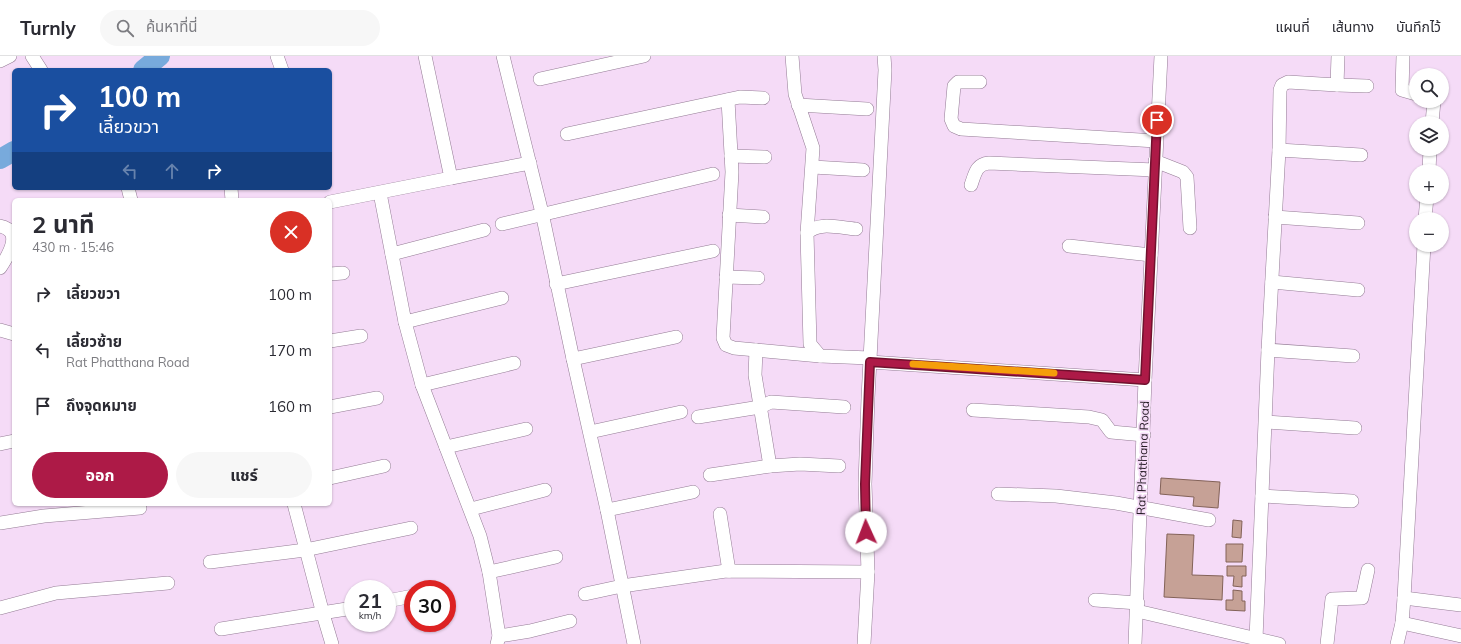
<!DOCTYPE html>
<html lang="th">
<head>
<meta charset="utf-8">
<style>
  :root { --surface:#fff; --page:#f7f7f7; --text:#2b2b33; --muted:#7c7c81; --line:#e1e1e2; --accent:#ad1a47 }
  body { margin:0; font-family:Mulish,"Noto Sans Thai",sans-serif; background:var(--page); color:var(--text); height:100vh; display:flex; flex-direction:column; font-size:15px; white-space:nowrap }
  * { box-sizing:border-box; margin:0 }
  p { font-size:13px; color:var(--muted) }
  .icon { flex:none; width:22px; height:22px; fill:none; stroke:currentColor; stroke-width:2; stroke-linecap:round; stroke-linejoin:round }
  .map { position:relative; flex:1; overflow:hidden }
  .details { position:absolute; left:12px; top:142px; width:320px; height:308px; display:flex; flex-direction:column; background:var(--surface); border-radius:6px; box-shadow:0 1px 3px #0004 }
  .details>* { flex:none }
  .banner { position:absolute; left:12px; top:12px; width:320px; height:122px; border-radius:6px; box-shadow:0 1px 3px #0004; background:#1a4fa0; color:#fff; overflow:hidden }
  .controls { position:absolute; left:1409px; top:12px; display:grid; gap:8px }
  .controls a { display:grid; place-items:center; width:40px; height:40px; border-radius:50%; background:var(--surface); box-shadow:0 1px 3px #0004; font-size:20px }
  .speed { position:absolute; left:344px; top:524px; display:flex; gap:8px; font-size:20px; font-weight:700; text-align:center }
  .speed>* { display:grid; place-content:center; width:52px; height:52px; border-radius:50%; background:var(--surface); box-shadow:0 1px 3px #0004; line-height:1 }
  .speed small { font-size:10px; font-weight:400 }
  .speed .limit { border:6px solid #d22; background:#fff; color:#111 }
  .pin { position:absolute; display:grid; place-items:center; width:34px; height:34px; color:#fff; margin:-17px; border:2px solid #fff; border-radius:50%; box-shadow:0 1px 4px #0007 }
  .me { position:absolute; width:44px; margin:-22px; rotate:358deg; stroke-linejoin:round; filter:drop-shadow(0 0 3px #0008) }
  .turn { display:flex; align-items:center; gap:14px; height:84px; padding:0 20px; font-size:18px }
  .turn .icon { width:52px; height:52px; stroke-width:2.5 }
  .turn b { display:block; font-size:28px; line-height:34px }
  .lanes { display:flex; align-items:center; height:38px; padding:0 20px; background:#0003; justify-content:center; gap:20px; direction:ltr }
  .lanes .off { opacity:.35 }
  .round { display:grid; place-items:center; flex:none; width:42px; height:42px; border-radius:21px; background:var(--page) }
  .overview { display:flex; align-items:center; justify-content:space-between; height:68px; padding:0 20px }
  h1 { font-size:24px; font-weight:700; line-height:30px }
  .cta { display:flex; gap:8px; margin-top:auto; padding:8px 20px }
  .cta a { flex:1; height:46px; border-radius:24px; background:var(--accent); color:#fff; font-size:16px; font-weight:700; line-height:46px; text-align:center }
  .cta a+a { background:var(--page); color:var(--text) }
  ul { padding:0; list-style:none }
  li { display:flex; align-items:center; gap:12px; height:56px; padding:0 20px }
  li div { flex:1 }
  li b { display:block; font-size:15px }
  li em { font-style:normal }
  header { display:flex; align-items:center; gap:24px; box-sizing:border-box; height:56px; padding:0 20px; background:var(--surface); border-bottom:1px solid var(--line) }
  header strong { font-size:19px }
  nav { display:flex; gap:22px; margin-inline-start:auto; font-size:14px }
  .search { width:280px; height:36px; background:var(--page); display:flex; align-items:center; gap:10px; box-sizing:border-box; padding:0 14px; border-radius:22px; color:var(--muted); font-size:15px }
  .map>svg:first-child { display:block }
</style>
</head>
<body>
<header>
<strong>Turnly</strong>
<div class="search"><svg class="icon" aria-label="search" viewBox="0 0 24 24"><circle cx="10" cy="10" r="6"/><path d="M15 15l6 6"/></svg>ค้นหาที่นี่</div>
<nav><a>แผนที่</a><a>เส้นทาง</a><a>บันทึกไว้</a></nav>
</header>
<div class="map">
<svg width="1461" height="588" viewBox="0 0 1461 588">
  <rect width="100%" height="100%" fill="#f5dbf7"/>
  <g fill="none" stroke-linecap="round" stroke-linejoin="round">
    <g stroke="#78aadc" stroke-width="20">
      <path d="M143 14 160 0"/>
      <path d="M0 103 14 95"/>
    </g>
  </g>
  <g fill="#c6a196" stroke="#836258">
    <path d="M1161 422 1220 426 1218 452 1193 450 1194 441 1160 438Z"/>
    <path d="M1233 464 1242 465 1241 482 1232 481Z"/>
    <path d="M1167 478 1194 479 1192 519 1223 520 1222 544 1164 541Z"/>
    <path d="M1226 488H1243L1242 506H1226Z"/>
    <path d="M1227 510H1246V520H1242V531L1233 530 1234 520H1227Z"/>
    <path d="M1233 534 1242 535V545H1245V555L1226 554V544H1233Z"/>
  </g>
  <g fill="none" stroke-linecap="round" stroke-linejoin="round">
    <g stroke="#947c95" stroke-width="14">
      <g id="minor">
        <path d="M32 0 41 14"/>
        <path d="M277 0 282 14"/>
        <path d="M503 0 542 157 573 303 607 454 634 588"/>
        <path d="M792 0 795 38 813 92 807 177"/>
        <path d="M1403 0 1402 34 1416 38"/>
        <path d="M0 5 10 0"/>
        <path d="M540 23 644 0"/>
        <path d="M980 26H958L954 30 951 63 954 70 961 73 1156 85"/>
        <path d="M1337 29 1367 30"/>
        <path d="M728 44 732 116 723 282 726 289 734 292 820 300"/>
        <path d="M798 49 867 53"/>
        <path d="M1432 67 1434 45"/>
        <path d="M567 78 740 41 763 42"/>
        <path d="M1279 94 1361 99"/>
        <path d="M731 100 765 101"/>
        <path d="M1155 105 1183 116 1187 121 1190 172"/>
        <path d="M813 111 863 114"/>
        <path d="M1429 115 1430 93"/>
        <path d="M451 122 530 107"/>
        <path d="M971 129C975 118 976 108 989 107L1155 114"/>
        <path d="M128 132 131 144"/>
        <path d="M231 132 232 144"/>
        <path d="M380 137 405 266 422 329 480 480 489 516 499 580 497 588"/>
        <path d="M330 146 451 122 425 0"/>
        <path d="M729 159 763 161"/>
        <path d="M1275 161 1358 167"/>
        <path d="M1425 163 1427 141"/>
        <path d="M502 168 713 118"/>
        <path d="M0 170C24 175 8 200 0 212"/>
        <path d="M856 173C840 172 819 165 807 177L810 288 820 300 870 302"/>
        <path d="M1069 190 1151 199"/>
        <path d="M392 198 484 174"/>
        <path d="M330 218 343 217"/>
        <path d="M726 221 758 222"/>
        <path d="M1272 226 1358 234"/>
        <path d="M556 228 713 195"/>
        <path d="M405 266 502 242"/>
        <path d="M0 274 14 278"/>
        <path d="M330 285 361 280"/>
        <path d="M756 294 755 319 770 410"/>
        <path d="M1268 294 1353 300"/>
        <path d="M573 303 676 281"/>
        <path d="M870 306 1145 324"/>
        <path d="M422 329 514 307"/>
        <path d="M330 351 377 342"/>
        <path d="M973 354 1089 361 1102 364 1111 376 1144 379"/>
        <path d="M698 361 760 351 771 346 844 351"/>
        <path d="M1266 366 1355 372"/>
        <path d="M590 376 681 356"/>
        <path d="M0 388 14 385"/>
        <path d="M446 391 526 373"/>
        <path d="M710 419 770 410 800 408 839 410"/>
        <path d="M330 422 384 410"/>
        <path d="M998 438 1056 440 1116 447 1209 464"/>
        <path d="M1262 440 1352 445"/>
        <path d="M294 448 323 558 332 588"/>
        <path d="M471 453 545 434"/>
        <path d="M607 454 693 436"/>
        <path d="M720 458 729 515"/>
        <path d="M0 467 44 460 140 452"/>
        <path d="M210 506 305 494 411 472"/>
        <path d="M489 516 556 501"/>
        <path d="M585 538 622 530 726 515 868 516"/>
        <path d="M1404 542 1461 549"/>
        <path d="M1095 544 1138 547"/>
        <path d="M387 545 413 540"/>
        <path d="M0 552 56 537 168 527"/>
        <path d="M1137 555 1279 588"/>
        <path d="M1402 567 1461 580"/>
        <path d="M221 573 353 552"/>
        <path d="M499 580 530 575 570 565"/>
        <path d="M1256 583 1268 294 1279 94 1280 34 1282 29 1288 26 1337 29 1338 0"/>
        <path d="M864 588 868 516 865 428 868 342 885 14 884 0"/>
        <path d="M1135 588 1145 324 1161 0"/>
        <path d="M1327 588 1332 543 1362 542 1368 514"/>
        <path d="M1397 588 1402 567 1404 542 1424 189"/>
      </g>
    </g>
    <use href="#minor" stroke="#fff" stroke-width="13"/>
  </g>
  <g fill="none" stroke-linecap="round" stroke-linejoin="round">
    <g stroke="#70112e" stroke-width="10">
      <path id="route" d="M866 476 865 428 870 306 1145 324 1157 64"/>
    </g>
    <use href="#route" stroke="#ad1a47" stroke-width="7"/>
    <path stroke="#f59e0b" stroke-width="7" d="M913 308 1054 317"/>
  </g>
  <g text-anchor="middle" stroke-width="3.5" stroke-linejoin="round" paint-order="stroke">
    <g font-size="12" fill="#251b25" stroke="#f5dbf7">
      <text transform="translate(1143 402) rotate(-88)" y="4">Rat Phatthana Road</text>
    </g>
  </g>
</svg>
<div class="controls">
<a><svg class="icon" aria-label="search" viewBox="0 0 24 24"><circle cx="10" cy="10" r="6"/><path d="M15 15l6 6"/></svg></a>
<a><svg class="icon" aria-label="layers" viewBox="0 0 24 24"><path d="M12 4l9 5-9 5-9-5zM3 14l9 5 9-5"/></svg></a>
<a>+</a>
<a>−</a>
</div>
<div class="speed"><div>21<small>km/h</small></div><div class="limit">30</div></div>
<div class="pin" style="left:1157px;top:64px;background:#d93025"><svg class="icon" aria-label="arrive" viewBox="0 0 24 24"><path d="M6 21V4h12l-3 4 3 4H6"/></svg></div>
<svg class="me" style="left:866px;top:476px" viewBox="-20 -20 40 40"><circle r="19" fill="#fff"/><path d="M0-13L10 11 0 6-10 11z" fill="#ad1a47"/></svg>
<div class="banner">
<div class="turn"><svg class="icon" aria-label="right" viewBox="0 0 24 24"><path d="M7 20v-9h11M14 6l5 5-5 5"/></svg><div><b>100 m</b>เลี้ยวขวา</div></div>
<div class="lanes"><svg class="icon off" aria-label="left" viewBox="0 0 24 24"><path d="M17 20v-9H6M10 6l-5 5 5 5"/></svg><svg class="icon off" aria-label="ahead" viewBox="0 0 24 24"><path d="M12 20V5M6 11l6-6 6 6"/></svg><svg class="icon" aria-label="right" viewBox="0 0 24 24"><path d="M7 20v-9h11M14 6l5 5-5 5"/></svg></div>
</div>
<section class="details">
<div class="overview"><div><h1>2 นาที</h1><p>430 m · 15:46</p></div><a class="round" style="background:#d93025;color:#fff"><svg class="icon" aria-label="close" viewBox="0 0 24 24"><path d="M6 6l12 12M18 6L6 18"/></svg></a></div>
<ul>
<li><svg class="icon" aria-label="right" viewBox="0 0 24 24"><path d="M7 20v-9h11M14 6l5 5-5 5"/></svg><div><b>เลี้ยวขวา</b></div><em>100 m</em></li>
<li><svg class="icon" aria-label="left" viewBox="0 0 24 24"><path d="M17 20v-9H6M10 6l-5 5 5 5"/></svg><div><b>เลี้ยวซ้าย</b><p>Rat Phatthana Road</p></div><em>170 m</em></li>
<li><svg class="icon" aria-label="arrive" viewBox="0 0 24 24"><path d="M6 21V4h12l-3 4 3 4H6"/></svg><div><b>ถึงจุดหมาย</b></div><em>160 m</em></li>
</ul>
<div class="cta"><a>ออก</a><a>แชร์</a></div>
</section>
</div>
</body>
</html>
